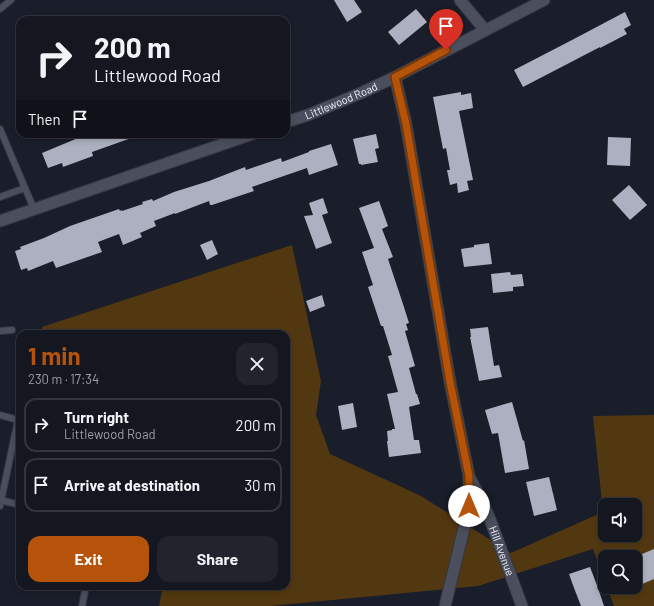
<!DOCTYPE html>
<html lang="en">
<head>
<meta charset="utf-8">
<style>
  :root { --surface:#141620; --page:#21232d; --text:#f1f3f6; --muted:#9d9fa5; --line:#33353e; --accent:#b45309 }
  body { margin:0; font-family:Barlow,sans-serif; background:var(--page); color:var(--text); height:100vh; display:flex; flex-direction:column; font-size:15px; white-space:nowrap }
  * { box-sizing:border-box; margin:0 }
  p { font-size:13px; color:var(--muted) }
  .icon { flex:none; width:22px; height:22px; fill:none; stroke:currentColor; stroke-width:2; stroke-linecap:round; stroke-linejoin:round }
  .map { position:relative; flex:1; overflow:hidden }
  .panel { position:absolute; left:16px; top:330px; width:274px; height:260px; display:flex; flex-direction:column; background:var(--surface); border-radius:12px; box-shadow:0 2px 6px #0003,0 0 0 1px var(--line) }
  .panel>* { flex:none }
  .top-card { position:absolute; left:16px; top:16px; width:274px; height:122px; border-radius:12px; box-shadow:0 2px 6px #0003,0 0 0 1px var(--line); background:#141620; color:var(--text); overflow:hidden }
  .fabs { position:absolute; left:598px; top:498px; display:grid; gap:8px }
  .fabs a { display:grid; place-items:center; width:44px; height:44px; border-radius:8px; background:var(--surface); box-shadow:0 2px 6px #0003,0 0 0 1px var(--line); font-size:20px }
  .pin { position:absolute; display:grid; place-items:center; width:34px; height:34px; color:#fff; margin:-41px -17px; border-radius:50% 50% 50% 0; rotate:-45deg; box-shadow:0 0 4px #0007 }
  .pin .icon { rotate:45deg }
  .me { position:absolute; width:44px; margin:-22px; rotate:0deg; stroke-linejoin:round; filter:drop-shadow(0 0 3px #0008) }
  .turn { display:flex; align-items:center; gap:14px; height:84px; padding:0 12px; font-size:18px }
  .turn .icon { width:52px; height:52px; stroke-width:2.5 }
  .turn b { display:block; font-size:28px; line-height:34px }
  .then { display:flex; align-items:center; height:38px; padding:0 12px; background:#0003; gap:8px; font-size:15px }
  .round { display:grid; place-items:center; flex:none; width:42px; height:42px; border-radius:12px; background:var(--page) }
  .headline { display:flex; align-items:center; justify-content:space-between; height:68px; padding:0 12px }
  h1 { font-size:24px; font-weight:700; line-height:30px; color:var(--accent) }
  .button { display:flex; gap:8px; margin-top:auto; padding:8px 12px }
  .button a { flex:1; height:46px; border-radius:12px; background:var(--accent); color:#fff; font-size:16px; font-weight:700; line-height:46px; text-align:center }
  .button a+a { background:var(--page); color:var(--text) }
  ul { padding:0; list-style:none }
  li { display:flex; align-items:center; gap:12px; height:54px; margin:0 8px 6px; padding:0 4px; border:2px solid var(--line); border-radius:12px }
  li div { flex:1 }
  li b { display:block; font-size:15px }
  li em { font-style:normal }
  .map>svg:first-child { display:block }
</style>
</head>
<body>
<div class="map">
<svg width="654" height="606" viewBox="0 0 654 606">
  <rect width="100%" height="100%" fill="#1a1e2a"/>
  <path fill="#523811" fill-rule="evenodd" d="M292 245 321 381 316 415 330 454 421 496 511 553 603 512 593 416 654 415V606H614L607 587H635V557H605V580L593 549 478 586 270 606H159L163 586H286V334H42V327ZM605 505H635V535H605Z"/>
  <g fill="#acb0c0">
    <path d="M334 0H354L362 12 347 22Z"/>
    <path d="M416 9 427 22 399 45 388 32Z"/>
    <path d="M625 12 631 25 624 29 627 34 600 48V47L523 87 514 70 572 40Z"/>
    <path d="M461 92V95L471 93 473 108 459 111 473 180 467 181 469 190 458 193 457 183 450 185 447 170H450L446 148 443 149 433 97Z"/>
    <path d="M77 134H137V136L92 152 93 156 63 167 62 163 48 168 42 153 78 138Z"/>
    <path d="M376 134 379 148 375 149 378 162 361 165V164H359L353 139Z"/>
    <path d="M608 137 631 138 630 166 607 165Z"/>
    <path d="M331 144 338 165 309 175 307 168 252 187 254 191 212 205H210L209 201 175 214V213L154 221 156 226 140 233 142 237 123 245 119 234 98 242 102 252 56 268 53 261 28 271 27 268 21 270 15 251 21 249 20 247 44 238 70 226 119 209 120 211 122 210V211L143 204 142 202 152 199 153 201 174 192 209 181 245 167 246 170 281 158 282 162 309 152V151Z"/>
    <path d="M629 185 647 205 630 220 612 200Z"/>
    <path d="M323 198 328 213 322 215 332 243 316 249 304 216 313 215 309 203Z"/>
    <path d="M379 201 388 226 382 229 393 257 388 259 403 304 409 323 406 324 408 330 405 331 415 366 409 368 416 394H417L420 404 409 407 414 440H419L421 453 389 457 387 441H388L387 431 392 430V429H395L387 394 398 392 388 356 392 355 383 326H381L368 287 373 285 362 252 374 248 359 208Z"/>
    <path d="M212 240 218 254 207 260 200 245Z"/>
    <path d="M489 243 492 264 464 267 461 249 474 247V245Z"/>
    <path d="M510 272 511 275 522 274 524 286 513 287V291L493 293 491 274Z"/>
    <path d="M322 295 325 306 310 312 306 301Z"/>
    <path d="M488 327 494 366 499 365 502 377 479 381 470 337H471L470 329Z"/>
    <path d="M512 402 523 441 524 440 529 469 505 473 498 433 492 434 485 410Z"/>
    <path d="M353 403 357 427 342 430 338 406Z"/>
    <path d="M549 477 557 510 534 516 526 482Z"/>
    <path d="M654 549V579L635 587V557Z"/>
    <path d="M590 567 598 588 604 606H581L574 588 569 574Z"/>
  </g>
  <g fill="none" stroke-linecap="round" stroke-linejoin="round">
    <g stroke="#353740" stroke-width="8">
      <g id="service">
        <path d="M0 9 11 0"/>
        <path d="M0 129 25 188"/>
        <path d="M0 197 25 188 34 209"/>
        <path d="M0 331 12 330"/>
        <path d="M0 415 18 420 0 506"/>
        <path d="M0 500 20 505"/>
        <path d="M82 606 86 586"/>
      </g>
    </g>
    <g stroke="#353740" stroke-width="13">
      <g id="minor">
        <path d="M460 0 485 30"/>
        <path d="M395 77 406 124 450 382 469 476V506L464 528 445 606"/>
        <path id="s1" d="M286 122 308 115 361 93 395 77 544 0"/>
        <path d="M0 221 252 134"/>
        <path id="s2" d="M469 477 481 498 491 522 522 606"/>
      </g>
    </g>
    <use href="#service" stroke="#4b4f5d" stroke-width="6"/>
    <use href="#minor" stroke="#4b4f5d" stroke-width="11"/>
  </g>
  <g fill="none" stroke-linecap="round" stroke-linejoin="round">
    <g stroke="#753606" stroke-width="10">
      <path id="route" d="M446 50 395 77 406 124 450 382 469 476V506"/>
    </g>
    <use href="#route" stroke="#b45309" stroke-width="7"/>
  </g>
  <g text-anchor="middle" stroke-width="4" stroke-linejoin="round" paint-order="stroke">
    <g font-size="11" fill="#eff1fa" stroke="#111420">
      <text dy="4" stroke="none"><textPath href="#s1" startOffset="59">Littlewood Road</textPath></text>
      <text dy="4" stroke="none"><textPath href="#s2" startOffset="81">Hill Avenue</textPath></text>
    </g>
  </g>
</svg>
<div class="fabs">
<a><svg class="icon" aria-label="sound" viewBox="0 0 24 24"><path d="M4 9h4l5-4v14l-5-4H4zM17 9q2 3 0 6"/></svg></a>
<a><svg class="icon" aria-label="search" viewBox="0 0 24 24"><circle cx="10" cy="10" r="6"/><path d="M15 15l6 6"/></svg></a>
</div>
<div class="pin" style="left:446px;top:50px;background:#d93025"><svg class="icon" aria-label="arrive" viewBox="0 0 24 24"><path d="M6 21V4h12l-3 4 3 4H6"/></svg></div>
<svg class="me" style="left:469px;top:506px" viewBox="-20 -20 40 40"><circle r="19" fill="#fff"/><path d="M0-13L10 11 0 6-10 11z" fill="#b45309"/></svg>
<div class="top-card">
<div class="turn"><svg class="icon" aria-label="right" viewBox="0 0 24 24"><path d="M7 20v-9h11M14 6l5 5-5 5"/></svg><div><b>200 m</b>Littlewood Road</div></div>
<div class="then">Then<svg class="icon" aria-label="arrive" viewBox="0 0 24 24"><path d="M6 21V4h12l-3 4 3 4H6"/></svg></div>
</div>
<section class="panel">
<div class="headline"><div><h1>1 min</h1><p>230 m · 17:34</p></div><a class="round"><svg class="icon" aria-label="close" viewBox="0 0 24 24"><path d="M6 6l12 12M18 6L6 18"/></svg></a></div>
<ul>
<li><svg class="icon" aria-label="right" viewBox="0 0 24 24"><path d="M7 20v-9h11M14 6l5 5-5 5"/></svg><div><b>Turn right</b><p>Littlewood Road</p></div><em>200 m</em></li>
<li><svg class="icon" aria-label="arrive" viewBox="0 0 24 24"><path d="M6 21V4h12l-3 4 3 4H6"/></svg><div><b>Arrive at destination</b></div><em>30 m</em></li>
</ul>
<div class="button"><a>Exit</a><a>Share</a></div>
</section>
</div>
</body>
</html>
